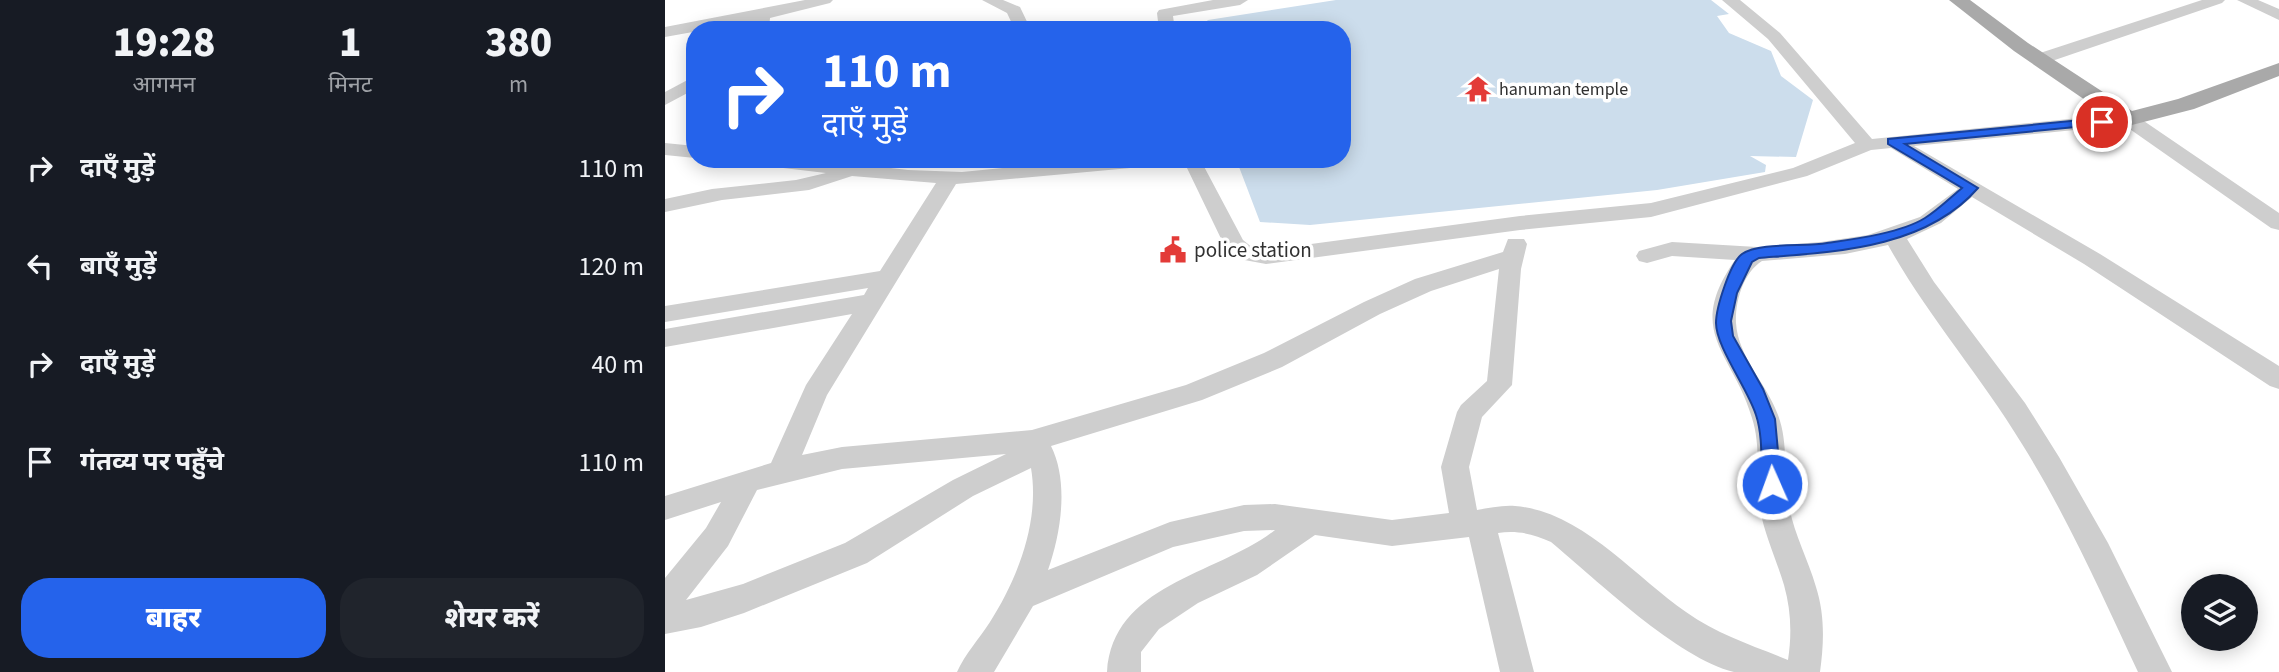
<!DOCTYPE html>
<html lang="hi">
<head>
<meta charset="utf-8">
<style>
  :root { --surface:#171b24; --page:#20242c; --text:#f1f3f6; --muted:#9ea1a6; --accent:#2563eb }
  body { margin:0; font-family:"Source Sans 3","Noto Sans Devanagari",sans-serif; background:var(--page); color:var(--text); height:100vh; display:flex; flex-direction:column; font-size:26px; white-space:nowrap }
  * { box-sizing:border-box; margin:0 }
  p { font-size:23px; color:var(--muted) }
  .icon { flex:none; width:38px; height:38px; fill:none; stroke:currentColor; stroke-width:2; stroke-linecap:round; stroke-linejoin:round }
  .map { position:relative; flex:1; overflow:hidden }
  .sheet { display:flex; flex-direction:column; background:var(--surface); width:665px }
  .sheet>* { flex:none }
  .top-card { position:absolute; left:21px; top:21px; width:665px; height:147px; border-radius:28px; box-shadow:0 4px 18px #0003; background:#2563eb; color:#fff; overflow:hidden }
  .fabs { position:absolute; left:1516px; top:574px; display:grid; gap:14px }
  .fabs a { display:grid; place-items:center; width:77px; height:77px; border-radius:50%; background:var(--surface); box-shadow:0 4px 18px #0003; font-size:35px }
  .pin { position:absolute; display:grid; place-items:center; width:60px; height:60px; color:#fff; margin:-30px; border:4px solid #fff; border-radius:50%; box-shadow:0 2px 7px #0007 }
  .me { position:absolute; width:77px; margin:-38px; rotate:358deg; stroke-linejoin:round; filter:drop-shadow(0 0 5px #0008) }
  .turn { display:flex; align-items:center; gap:24px; height:147px; padding:0 21px; font-size:32px }
  .turn .icon { width:91px; height:91px; stroke-width:2.5 }
  .turn b { display:block; font-size:49px; line-height:60px }
  .eta { display:flex; justify-content:space-evenly; align-items:center; height:119px; text-align:center }
  .eta b { font-size:42px; font-weight:800; line-height:49px }
  .primary-button { display:flex; gap:14px; margin-top:auto; padding:14px 21px }
  .primary-button a { flex:1; height:80px; border-radius:28px; background:var(--accent); color:#fff; font-size:28px; font-weight:800; line-height:80px; text-align:center }
  .primary-button a+a { background:var(--page); color:var(--text) }
  ul { padding:0; list-style:none }
  li { display:flex; align-items:center; gap:21px; height:98px; padding:0 21px }
  li div { flex:1 }
  li b { display:block; font-size:26px }
  li em { font-style:normal }
  main { display:flex; flex:1; min-height:0 }
  .map>svg:first-child { display:block }
</style>
</head>
<body>
<main>
<section class="sheet">
<div class="eta">
<div><b>19:28</b><p>आगमन</p></div>
<div><b>1</b><p>मिनट</p></div>
<div><b>380</b><p>m</p></div>
</div>
<ul>
<li><svg class="icon" aria-label="right" viewBox="0 0 24 24"><path d="M7 20v-9h11M14 6l5 5-5 5"/></svg><div><b>दाएँ मुड़ें</b></div><em>110 m</em></li>
<li><svg class="icon" aria-label="left" viewBox="0 0 24 24"><path d="M17 20v-9H6M10 6l-5 5 5 5"/></svg><div><b>बाएँ मुड़ें</b></div><em>120 m</em></li>
<li><svg class="icon" aria-label="right" viewBox="0 0 24 24"><path d="M7 20v-9h11M14 6l5 5-5 5"/></svg><div><b>दाएँ मुड़ें</b></div><em>40 m</em></li>
<li><svg class="icon" aria-label="arrive" viewBox="0 0 24 24"><path d="M6 21V4h12l-3 4 3 4H6"/></svg><div><b>गंतव्य पर पहुँचे</b></div><em>110 m</em></li>
</ul>
<div class="primary-button"><a>बाहर</a><a>शेयर करें</a></div>
</section>
<div class="map">
<svg width="1614" height="672" viewBox="0 0 1614 672">
  <rect width="100%" height="100%" fill="#fff"/>
  <path fill="#ccddec" d="M671 0H1046L1064 14 1052 16 1064 33 1106 51 1116 76 1148 100 1131 157 1085 156 1101 165 1100 172 992 190 645 225 595 222 571 159H677V30H532L543 20Z"/>
  <g fill="none" stroke-linecap="round" stroke-linejoin="round">
    <g fill="#cecece" fill-rule="evenodd">
      <path d="M140 0H168L165 3 105 18 104 30H88L89 21 0 37V27Z"/>
      <path d="M317 0H338L355 7 366 30H350L342 13Z"/>
      <path d="M548 0H583L575 5 508 16 510 30H494L492 13 494 10Z"/>
      <path d="M1057 0H1075L1115 33 1207 139 1463 113 1470 115 1614 213V230L1606 228 1459 125 1249 146 1435 254 1614 366V389L1605 386 1419 264 1307 197 1276 223 1242 239 1269 282 1360 403 1394 457 1443 543 1507 672H1473C1437 595 1402 516 1357 444 1315 375 1262 315 1223 245L1180 254 1097 261C1078 273 1070 302 1071 323 1073 357 1102 384 1113 415 1124 444 1118 476 1124 506 1129 534 1143 559 1151 587 1160 615 1159 643 1155 672 1131 672 1090 672 1069 672 1012 658 933 581 886 542 869 534 852 530 833 533L869 672H835L804 537 727 546 650 535 592 575 533 603 494 629 476 652V672H442C448 583 553 575 610 530L579 531 508 547 368 606 329 672H292C300 654 314 639 325 622 353 578 375 521 366 468L308 496 202 563 79 613 36 627 0 634V578L41 528 56 502 0 520V496L106 463 141 385 187 314 0 347V329L199 295 203 288 0 322V306L215 271 271 183 187 176 144 190 57 200 0 212V199L47 189 131 180 161 173 93 165 83 159H148L243 170 297 172 432 159H535L578 240 588 248 601 250 855 216 986 203 1128 168 1190 143 1103 39ZM1226 148 1293 189 1255 217 1203 235 1156 242 1092 247 1007 242 974 251 971 256 974 261 982 263 1007 256 1070 260C1019 333 1068 352 1087 418 1096 446 1091 475 1094 503 1098 532 1111 558 1119 585 1126 610 1127 634 1123 660 1087 645 1053 635 1021 612 969 576 916 511 850 506 838 505 824 508 812 510L804 467 817 417 847 385 856 269 862 244 859 239H843L838 252 750 279 699 302 599 353 521 385 367 430 177 447 137 455 162 395 291 184 498 165 506 162 522 168 561 249 574 259 601 264 855 230 986 217 1142 176 1206 150ZM834 269 822 381 796 405 792 412 776 467 784 513 727 520 610 504 579 505 505 522 383 570C396 533 404 482 386 446L537 400 617 367 715 314 766 291ZM341 454 288 480 180 543 78 584 21 600 63 546 92 490 177 469Z"/>
      <path d="M1537 0H1560L1557 3 1381 63H1369L1366 59 1369 55Z"/>
      <path d="M1572 0H1593L1614 9V20Z"/>
      <path d="M30 76V89L0 105V92Z"/>
      <path d="M0 143 30 146V158L0 155Z"/>
    </g>
    <path fill="#a9a9a9" fill-rule="evenodd" d="M1284 0H1305L1363 43 1467 111 1513 99 1614 63V76L1529 109 1463 126 1455 124 1349 51Z"/>
  </g>
  <path fill="#2563eb" stroke="#184099" stroke-width="2" d="M1437 118 1443 122 1441 124 1240 144 1313 188C1260 249 1169 252 1094 258L1087 262 1072 293 1066 321 1068 336 1098 389 1110 419 1116 484 1113 490 1107 492 1100 490 1097 484C1096 463 1098 436 1091 415 1083 389 1051 347 1051 323 1051 308 1065 263 1077 254 1095 242 1140 247 1162 243 1190 239 1236 233 1260 218 1273 210 1285 198 1297 188L1223 144V139Z"/>
  <defs>
    <g id="temple-bare" transform="scale(2.1)"><path d="M0-6L5-2H3V0L6.5 2.5H4V6H1.5V3h-3V6H-4V2.5H-6.5L-3 0V-2H-5Z" fill="#e33b38" stroke="#fff" stroke-width="2.5" paint-order="stroke"/></g>
    <g id="civic-bare" transform="scale(2.1)"><path d="M-.6-6.5H3V-4.5H.6V-3L4-1V1h2V6H-6V1h2V-1L-.6-3ZM-1.2 2.5V6h2.4V2.5Z" fill="#e33b38" stroke="#fff" stroke-width="2.5" paint-order="stroke"/></g>
  </defs>
  <g fill-rule="evenodd">
    <use href="#temple-bare" x="813" y="89"/>
    <use href="#civic-bare" x="508" y="250"/>
  </g>
  <g text-anchor="middle" stroke-width="7" stroke-linejoin="round" paint-order="stroke">
    <g font-size="18" fill="#313131" stroke="#fff" text-anchor="start">
      <text x="834" y="95">hanuman temple</text>
    </g>
    <g font-size="21" fill="#313131" stroke="#fff" text-anchor="start">
      <text x="529" y="257">police station</text>
    </g>
  </g>
</svg>
<div class="fabs">
<a><svg class="icon" aria-label="layers" viewBox="0 0 24 24"><path d="M12 4l9 5-9 5-9-5zM3 14l9 5 9-5"/></svg></a>
</div>
<div class="pin" style="left:1437px;top:122px;background:#d93025"><svg class="icon" aria-label="arrive" viewBox="0 0 24 24"><path d="M6 21V4h12l-3 4 3 4H6"/></svg></div>
<svg class="me" style="left:1107px;top:484px" viewBox="-20 -20 40 40"><circle r="17" fill="#2563eb" stroke="#fff" stroke-width="3"/><path d="M0-11L8 9 0 5-8 9z" fill="#fff"/></svg>
<div class="top-card">
<div class="turn"><svg class="icon" aria-label="right" viewBox="0 0 24 24"><path d="M7 20v-9h11M14 6l5 5-5 5"/></svg><div><b>110 m</b>दाएँ मुड़ें</div></div>
</div>
</div>
</main>
</body>
</html>
